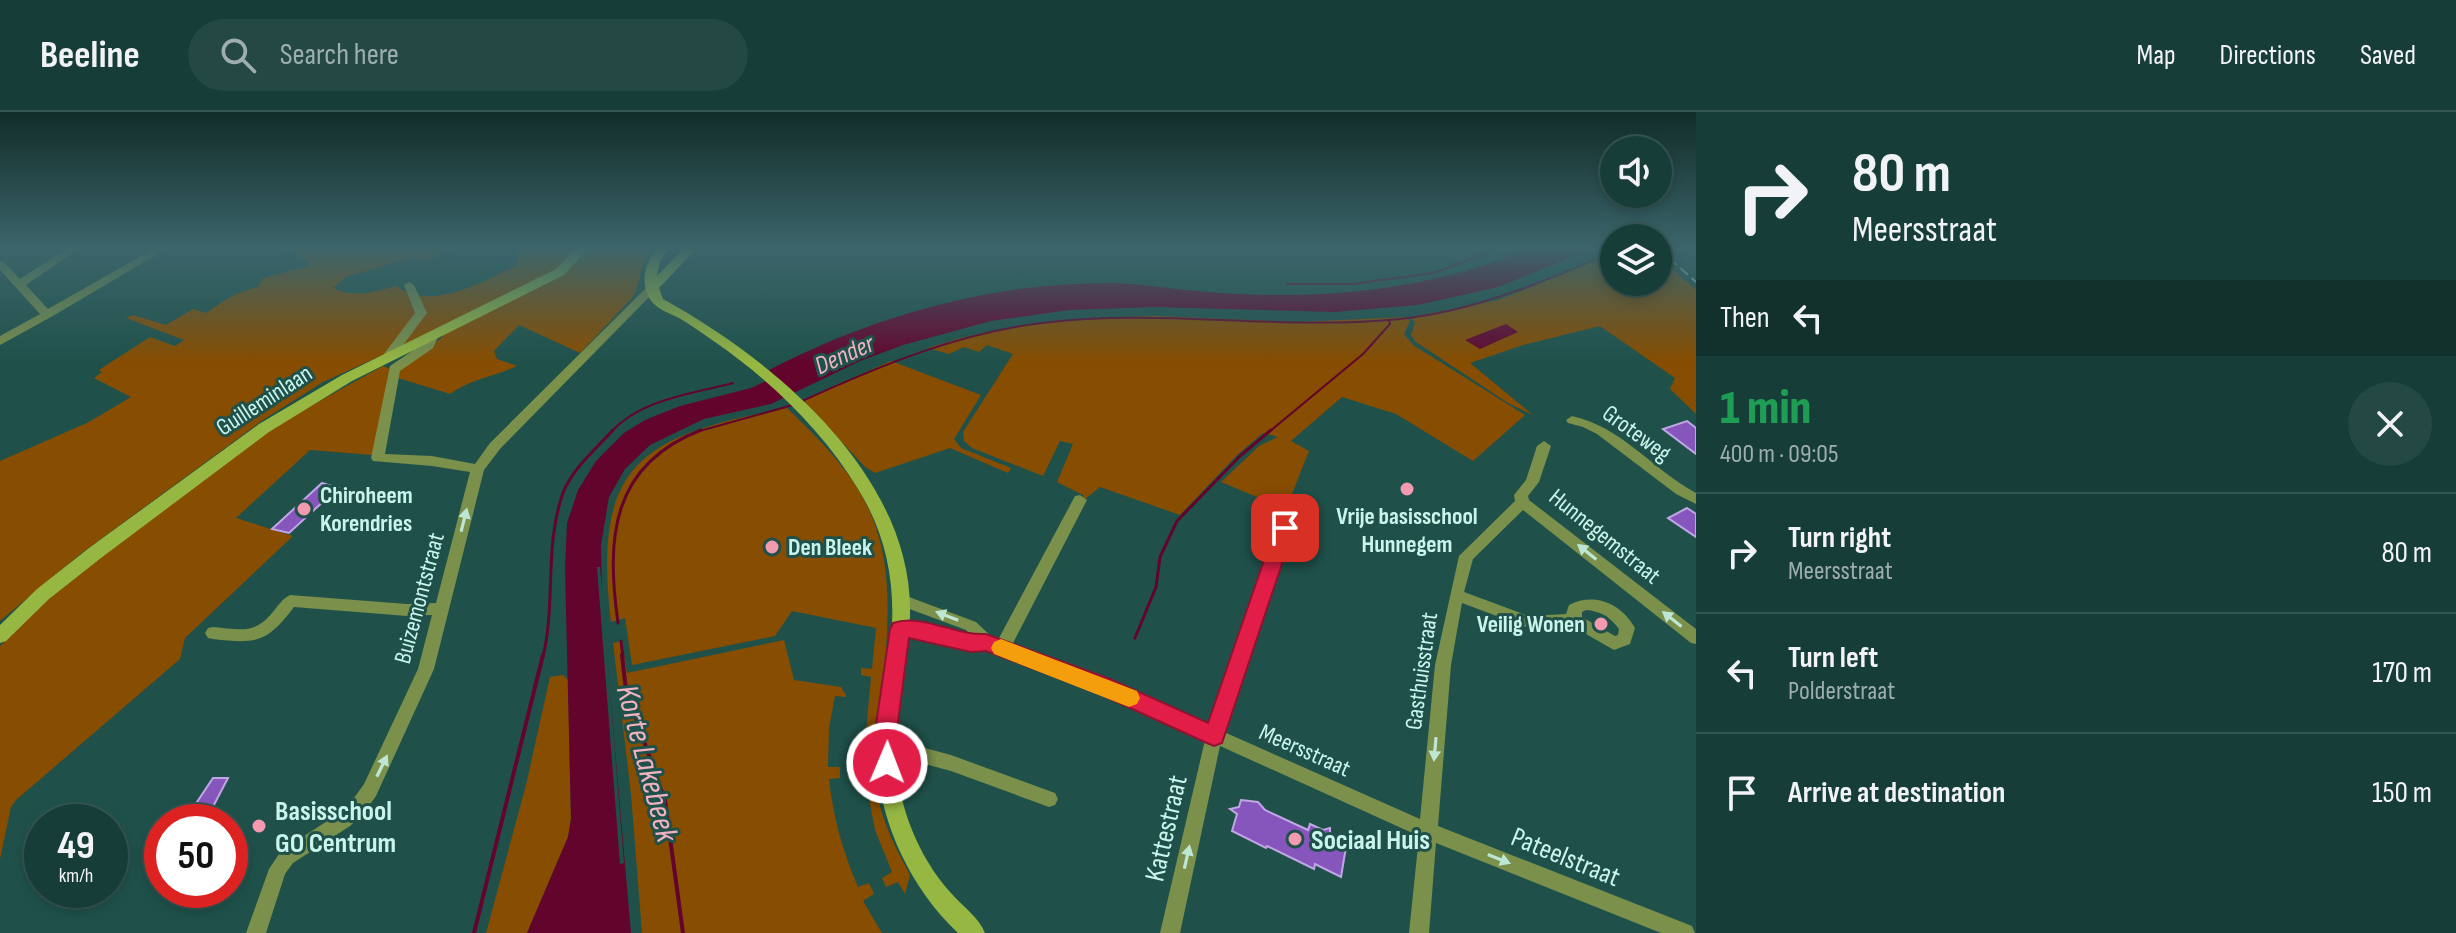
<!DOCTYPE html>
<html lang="en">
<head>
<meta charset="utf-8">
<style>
  :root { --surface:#173d38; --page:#244843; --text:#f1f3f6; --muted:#9eaeae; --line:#365653 }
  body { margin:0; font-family:"Sofia Sans Condensed",sans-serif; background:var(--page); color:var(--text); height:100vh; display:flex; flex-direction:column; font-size:30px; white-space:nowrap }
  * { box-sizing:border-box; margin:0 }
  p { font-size:26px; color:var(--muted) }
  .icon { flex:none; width:44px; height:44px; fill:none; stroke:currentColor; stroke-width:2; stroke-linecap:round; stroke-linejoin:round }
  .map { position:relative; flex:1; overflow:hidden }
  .panel { display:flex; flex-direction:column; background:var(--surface); width:760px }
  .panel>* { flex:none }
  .guide { background:#173d38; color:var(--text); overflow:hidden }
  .buttons { position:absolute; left:1600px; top:24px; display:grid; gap:16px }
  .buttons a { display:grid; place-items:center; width:72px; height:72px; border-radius:50%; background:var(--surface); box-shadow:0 4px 12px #0003,0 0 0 2px var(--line); font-size:40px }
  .speed { position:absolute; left:24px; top:692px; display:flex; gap:16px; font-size:40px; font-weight:700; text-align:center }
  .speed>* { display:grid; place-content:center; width:104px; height:104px; border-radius:50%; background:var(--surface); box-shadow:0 4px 12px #0003,0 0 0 2px var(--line); line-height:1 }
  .speed small { font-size:20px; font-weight:400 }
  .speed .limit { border:12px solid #d22; background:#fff; color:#111 }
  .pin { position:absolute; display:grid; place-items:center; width:68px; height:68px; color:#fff; margin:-34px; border-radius:16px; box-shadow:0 4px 12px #0006 }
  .me { position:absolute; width:88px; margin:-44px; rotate:1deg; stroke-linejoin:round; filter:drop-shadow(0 0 6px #0008) }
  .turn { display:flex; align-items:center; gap:28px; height:168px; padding:0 24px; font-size:36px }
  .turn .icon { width:104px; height:104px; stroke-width:2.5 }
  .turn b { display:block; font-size:56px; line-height:68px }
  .then { display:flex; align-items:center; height:76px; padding:0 24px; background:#0003; gap:16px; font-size:30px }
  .round { display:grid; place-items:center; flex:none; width:84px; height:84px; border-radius:42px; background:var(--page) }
  .summary { display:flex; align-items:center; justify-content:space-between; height:136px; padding:0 24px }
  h1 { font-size:48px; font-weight:800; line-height:60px; color:#1e9e55 }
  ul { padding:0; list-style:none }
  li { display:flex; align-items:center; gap:24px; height:120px; padding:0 24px; border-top:2px solid var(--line) }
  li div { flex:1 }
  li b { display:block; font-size:30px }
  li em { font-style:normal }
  header { display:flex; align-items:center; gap:48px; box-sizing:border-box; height:112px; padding:0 40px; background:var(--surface); border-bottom:2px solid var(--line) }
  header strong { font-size:38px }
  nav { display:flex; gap:44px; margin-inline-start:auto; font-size:28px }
  .search { width:560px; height:72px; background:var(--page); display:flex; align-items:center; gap:20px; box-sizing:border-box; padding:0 28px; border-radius:44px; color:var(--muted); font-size:30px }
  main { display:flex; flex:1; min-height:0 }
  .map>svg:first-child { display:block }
</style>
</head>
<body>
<header>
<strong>Beeline</strong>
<div class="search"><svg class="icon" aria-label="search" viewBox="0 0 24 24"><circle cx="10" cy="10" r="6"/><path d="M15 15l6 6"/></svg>Search here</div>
<nav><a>Map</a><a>Directions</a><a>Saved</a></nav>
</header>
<main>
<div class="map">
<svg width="1696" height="821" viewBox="0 0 1696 821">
  <rect width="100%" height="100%" fill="#1f514a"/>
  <g fill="#874d00">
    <path d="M284 136H455L426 148 411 146 346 165 333 176C354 186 374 180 396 174 431 200 485 170 518 152V139L513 136H579L566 160 591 136H654C637 150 643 170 632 186L580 241 519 213 494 239 497 247 517 254C494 265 471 267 450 282L395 265 397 258 440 227 446 220 442 216 323 270 263 308 79 443 0 509V349L89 310 131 285 94 266 102 260 99 258 150 225 175 234 184 228 126 206 133 203 166 213 193 197 206 201C227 187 232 182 258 175L263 166 309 154 308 149Z"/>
    <path d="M1614 142V170H1658V144L1696 178V302L1670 277 1675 266 1600 214 1523 233 1470 251 1533 303 1508 291 1416 230 1411 223 1415 211 1411 205 1499 188Z"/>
    <path d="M1155 204 1296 210 1406 205 1410 209 1404 222 1413 233 1525 303 1473 349 1396 302 1342 285 1291 329 1309 339 1286 397 1221 370 1259 334 1278 325 1263 321 1237 343 1180 403 1100 375 1084 388 1083 383 1057 370 1073 332 1060 329 1043 364 972 336 964 329 963 320 1013 242 987 233 979 240 964 235 949 242 928 236C1001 211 1078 206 1155 204Z"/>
    <path d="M891 249 981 283 954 327 961 336 1011 356 1008 361 950 336 875 361 865 355 803 288Z"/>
    <path d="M383 254 390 257 378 336 372 343 310 338 236 406 293 424 185 526 180 547 16 688 11 695 0 747V534L44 491 108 438 278 312Z"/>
    <path d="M787 296C818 326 852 359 870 400 898 463 886 539 879 605 877 631 874 659 878 684 883 713 897 738 910 763L905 782 898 770 886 775 882 766 892 760 875 718 865 665H853V655L863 654 871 565 861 563V556L872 557 876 516 792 499 775 524 632 553 625 506 611 510C592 351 641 324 787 296Z"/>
    <path d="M784 528 794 568 841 575 846 583V585L835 584 829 616 828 655H840V666L829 667C833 705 843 740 858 775L869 771 874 782 863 789 882 821H642L631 682 613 531 622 529 627 561Z"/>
    <path d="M563 563 568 568 571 707 568 725 527 821H486L526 673 550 565Z"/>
  </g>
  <g fill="#63042d">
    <path d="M1530 136H1594L1498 175 1418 193 1335 200 1154 195 1070 198 991 209 903 233 860 249 771 292 704 307 650 333 625 357 609 385 601 433 602 488 631 821H527L568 725 571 707 565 456 567 411 578 378 596 349 624 321 645 308 680 294 751 276 775 265 769 258C875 203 993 170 1113 171 1145 172 1177 178 1209 180 1318 189 1429 179 1530 136Z"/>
    <path d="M1506 212 1518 220 1480 237 1465 228Z"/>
  </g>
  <path fill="#1f514a" d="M597 455H600L624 751 620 752Z"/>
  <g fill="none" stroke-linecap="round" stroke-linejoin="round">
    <g stroke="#63042d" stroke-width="2">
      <path d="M1287 172H1352L1433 161 1501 136"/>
      <path d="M800 290C877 255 957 221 1042 211 1161 196 1281 219 1400 207 1475 199 1546 169 1614 139"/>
      <path d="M611 320C641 287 691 282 733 271"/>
      <path d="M696 320 793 293"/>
      <path d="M1269 320 1363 242 1390 212 1389 208"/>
    </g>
    <g stroke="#63042d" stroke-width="3">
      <path d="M618 511C606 426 611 353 701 318"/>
      <path d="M1135 526 1156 475 1160 445 1177 409 1240 344 1271 318"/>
      <path d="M621 529 623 545"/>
      <path d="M543 545C556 491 544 434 563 381 572 357 596 337 613 318"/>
    </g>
    <g stroke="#63042d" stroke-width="4">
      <path d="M622 543 626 578 665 689 683 821"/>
      <path d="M474 821 543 543"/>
    </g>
  </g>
  <g fill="#8756bd" stroke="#c0a6e4" stroke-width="2">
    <path d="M1687 309 1696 316V342L1663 317Z"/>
    <path d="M322 371 338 376 289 421 272 417Z"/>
    <path d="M1687 396 1696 402V425L1668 406Z"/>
    <path d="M213 666H228L205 710H190L198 696H193Z"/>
    <path d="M1241 688 1258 690 1265 698 1308 718 1310 712 1323 718 1330 716V721L1347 729 1341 765 1315 752 1314 757 1267 734 1266 736 1232 719 1237 702 1230 697 1239 695Z"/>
  </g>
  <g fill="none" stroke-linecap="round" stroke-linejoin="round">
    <g fill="#7a904b" fill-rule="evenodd">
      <path d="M68 136H80L26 173 48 197 155 136H168L51 205 0 233V224L40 202 0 158V149L4 150 20 167Z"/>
      <path d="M409 170 414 173 427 201 392 248H384V242L415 201 404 173Z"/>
      <path d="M651 174 655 175V179L500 337 484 358 434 557 376 684 364 701 350 714 293 751 285 762 266 821H246L269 757 281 739 338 702 352 689 364 672 418 557 432 503 407 504 294 495C267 531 256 532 213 527L208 526 205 521 208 516 213 515C239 517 254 523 272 501 278 494 282 487 290 483L407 492 436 491 470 360 432 354 373 349 371 346 390 254 424 231 429 220H437L439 223 433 236 400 259 385 342 432 344 475 352 490 331 647 175Z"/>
      <path d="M1572 304C1622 315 1652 357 1696 381V392L1676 382 1597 322 1583 315 1568 311 1566 308Z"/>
      <path d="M1544 329 1551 334 1539 370 1528 384 1529 388 1696 517V532L1691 531 1523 398 1473 447 1464 480 1529 504 1566 502 1569 493C1594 480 1621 491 1635 516L1630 532 1614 538 1572 514 1529 516 1462 491 1451 553 1438 714 1692 814 1695 821H1661L1436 731 1429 821H1409L1419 724 1220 634 1180 821H1160L1205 628 1097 579 986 537 965 536 895 522 892 517 895 512 900 511 970 523 966 518 896 492 893 488 896 484 901 482 976 510 992 525 998 528 1075 384 1080 383 1087 388 1012 533 1109 569 1209 614 1278 416 1280 412H1290L1292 416 1224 620 1420 707 1435 553 1459 444 1515 389 1514 383 1526 368 1537 334ZM1586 498C1600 499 1610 505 1619 517L1618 523 1615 524 1582 505V500Z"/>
      <path d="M884 625 951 643 1055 681 1058 687 1055 693 1049 695 951 659 884 641 878 638 876 633 878 628Z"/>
    </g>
    <g fill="#96b742" fill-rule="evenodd">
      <path d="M576 136H589L564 163 352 269 269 320 101 446 49 487 6 529 0 531V513L37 477 89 436 259 312 342 263 556 157Z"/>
      <path d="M657 136H669L660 149 657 164 684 136H697L659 176 663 187C774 248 913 364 910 502 909 567 886 616 901 683 909 718 926 753 950 780 961 793 979 805 985 821H958C904 770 872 693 876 619 877 592 884 566 889 540 898 484 889 426 858 377 823 319 770 268 715 230 705 223 695 216 684 209 675 203 660 199 653 191 639 175 644 152 657 136Z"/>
    </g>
    <path stroke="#a7d3cb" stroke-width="2" stroke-dasharray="10 5" stroke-linecap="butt" d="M1658 136 1696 170"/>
  </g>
  <defs><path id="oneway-solid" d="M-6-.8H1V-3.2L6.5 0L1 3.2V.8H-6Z" transform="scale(2)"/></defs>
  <g fill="#bee6d5">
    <use href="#oneway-solid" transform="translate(464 408) rotate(-76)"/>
    <use href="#oneway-solid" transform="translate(1587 440) rotate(-141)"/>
    <use href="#oneway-solid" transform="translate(947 504) rotate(-159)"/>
    <use href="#oneway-solid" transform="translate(1672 507) rotate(-142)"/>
    <use href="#oneway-solid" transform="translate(1435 637) rotate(95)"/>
    <use href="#oneway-solid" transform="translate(382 654) rotate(-64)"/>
    <use href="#oneway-solid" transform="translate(1187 745) rotate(-77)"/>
    <use href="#oneway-solid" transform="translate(1499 747) rotate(22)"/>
  </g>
  <linearGradient id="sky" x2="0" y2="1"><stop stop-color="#112d29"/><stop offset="0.54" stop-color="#3c656b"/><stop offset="1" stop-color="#3c656b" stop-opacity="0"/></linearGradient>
  <rect width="1696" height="251" fill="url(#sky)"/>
  <path fill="#e11d48" stroke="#92132f" stroke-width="2" d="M1285 409 1294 416 1222 631 1214 634 1207 631 1095 580 986 539 971 540 909 526 895 633 898 651 895 658 887 661 879 658 873 633 890 517 893 511C922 501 956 524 986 522L1110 567 1208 611 1275 416Z"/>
  <path fill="#f59e0b" d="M1001 527 1137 579 1140 586 1137 592 1129 595 994 542 991 536 994 530Z"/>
  <g fill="#f29ab0" stroke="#1f514a" stroke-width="3">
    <circle cx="1407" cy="377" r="8"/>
    <circle cx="304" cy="397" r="8"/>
    <circle cx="772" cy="435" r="8"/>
    <circle cx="1601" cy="512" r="8"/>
    <circle cx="259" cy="714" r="8"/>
    <circle cx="1295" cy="727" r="8"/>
  </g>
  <g text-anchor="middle" stroke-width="6" stroke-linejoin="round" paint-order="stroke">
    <g font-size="24" fill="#caf5ed" stroke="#1f514a">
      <text transform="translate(264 288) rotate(-33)" y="8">Guilleminlaan</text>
      <text transform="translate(1637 321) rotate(36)" y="8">Groteweg</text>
      <text transform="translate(1605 424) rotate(39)" y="8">Hunnegemstraat</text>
      <text transform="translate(419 486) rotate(-75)" y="8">Buizemontstraat</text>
      <text transform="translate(1421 559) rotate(-82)" y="8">Gasthuisstraat</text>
      <text transform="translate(1305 638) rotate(24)" y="8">Meersstraat</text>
    </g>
    <g font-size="24" font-weight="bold" fill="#caf5ed" stroke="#1f514a" text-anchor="start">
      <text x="320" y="391">Chiroheem<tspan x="320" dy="28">Korendries</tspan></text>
      <text x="1407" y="412" text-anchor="middle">Vrije basisschool<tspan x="1407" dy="28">Hunnegem</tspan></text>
      <text x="788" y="443">Den Bleek</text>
      <text x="1585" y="520" text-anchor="end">Veilig Wonen</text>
    </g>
    <g font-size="26" font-style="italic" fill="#f1b2c1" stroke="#1f514a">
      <text transform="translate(844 242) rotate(-24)" y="9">Dender</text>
    </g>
    <g font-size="28" font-weight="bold" fill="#caf5ed" stroke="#1f514a" text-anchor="start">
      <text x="275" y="708">Basisschool<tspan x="275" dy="32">GO Centrum</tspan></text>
      <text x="1311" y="737">Sociaal Huis</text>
    </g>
    <g font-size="28" fill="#caf5ed" stroke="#1f514a">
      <text transform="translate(1165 716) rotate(-77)" y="10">Kattestraat</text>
      <text transform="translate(1566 744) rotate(22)" y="10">Pateelstraat</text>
    </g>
    <g font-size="32" font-style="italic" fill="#f1b2c1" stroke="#1f514a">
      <text transform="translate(648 651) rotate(75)" y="11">Korte Lakebeek</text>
    </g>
  </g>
</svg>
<div class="buttons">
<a><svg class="icon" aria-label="sound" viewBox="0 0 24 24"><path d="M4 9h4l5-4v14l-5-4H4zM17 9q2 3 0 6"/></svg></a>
<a><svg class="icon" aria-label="layers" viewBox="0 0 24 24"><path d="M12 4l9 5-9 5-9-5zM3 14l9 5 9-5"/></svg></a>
</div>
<div class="speed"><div>49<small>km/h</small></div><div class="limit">50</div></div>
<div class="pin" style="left:1285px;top:416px;background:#d93025"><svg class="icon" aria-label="arrive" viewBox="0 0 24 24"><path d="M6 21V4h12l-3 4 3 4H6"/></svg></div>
<svg class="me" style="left:887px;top:651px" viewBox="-20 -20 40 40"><circle r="17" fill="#e11d48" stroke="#fff" stroke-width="3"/><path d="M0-11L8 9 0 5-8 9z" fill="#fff"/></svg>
</div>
<section class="panel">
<div class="guide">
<div class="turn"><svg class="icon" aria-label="right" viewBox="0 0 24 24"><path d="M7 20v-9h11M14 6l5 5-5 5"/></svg><div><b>80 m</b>Meersstraat</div></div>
<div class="then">Then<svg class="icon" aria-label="left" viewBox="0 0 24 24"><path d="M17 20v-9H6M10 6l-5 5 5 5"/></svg></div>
</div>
<div class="summary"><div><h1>1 min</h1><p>400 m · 09:05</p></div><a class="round"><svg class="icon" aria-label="close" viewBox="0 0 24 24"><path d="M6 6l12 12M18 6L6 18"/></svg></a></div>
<ul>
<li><svg class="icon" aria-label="right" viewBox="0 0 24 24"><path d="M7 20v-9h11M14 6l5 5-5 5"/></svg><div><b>Turn right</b><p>Meersstraat</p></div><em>80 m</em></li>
<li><svg class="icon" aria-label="left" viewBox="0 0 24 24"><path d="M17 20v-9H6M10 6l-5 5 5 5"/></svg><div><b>Turn left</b><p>Polderstraat</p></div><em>170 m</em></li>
<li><svg class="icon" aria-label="arrive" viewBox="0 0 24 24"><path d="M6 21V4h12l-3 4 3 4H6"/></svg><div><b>Arrive at destination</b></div><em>150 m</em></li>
</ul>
</section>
</main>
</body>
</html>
